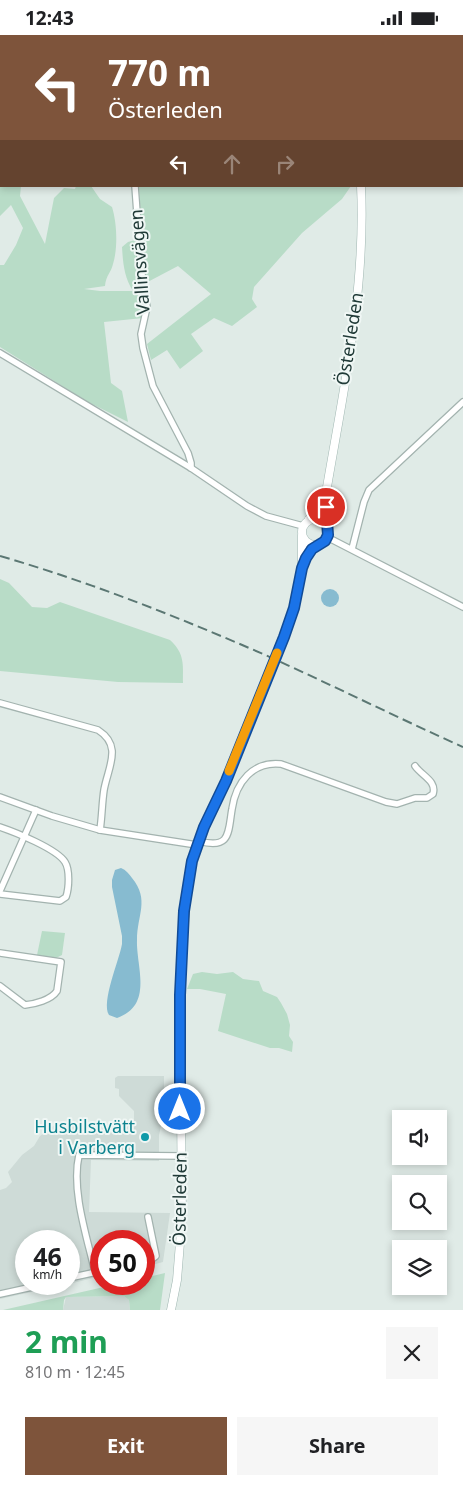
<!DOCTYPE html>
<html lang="en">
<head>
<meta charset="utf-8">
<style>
  :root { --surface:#fff; --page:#f6f6f6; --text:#202124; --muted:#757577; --accent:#7e543b }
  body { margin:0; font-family:"Noto Sans",sans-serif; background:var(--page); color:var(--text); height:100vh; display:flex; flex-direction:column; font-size:19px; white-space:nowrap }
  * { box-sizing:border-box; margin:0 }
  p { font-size:16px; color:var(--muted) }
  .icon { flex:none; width:28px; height:28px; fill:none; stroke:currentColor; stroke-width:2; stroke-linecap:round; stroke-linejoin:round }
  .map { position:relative; height:1275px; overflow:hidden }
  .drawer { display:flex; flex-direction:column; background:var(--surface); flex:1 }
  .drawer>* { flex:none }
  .top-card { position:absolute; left:0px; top:0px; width:464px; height:152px; box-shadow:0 2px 8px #0003; background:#7e543b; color:#fff; overflow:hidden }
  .buttons { position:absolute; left:392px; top:1075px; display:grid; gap:10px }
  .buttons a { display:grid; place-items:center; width:55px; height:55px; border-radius:0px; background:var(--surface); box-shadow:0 2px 8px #0003; font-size:25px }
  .speed { position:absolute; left:15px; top:1195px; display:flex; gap:10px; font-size:25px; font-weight:700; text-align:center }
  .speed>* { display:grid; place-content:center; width:65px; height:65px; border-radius:50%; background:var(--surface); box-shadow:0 2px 8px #0003; line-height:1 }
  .speed small { font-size:12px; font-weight:400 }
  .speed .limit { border:8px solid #d22; background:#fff; color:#111 }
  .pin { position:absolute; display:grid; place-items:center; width:42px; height:42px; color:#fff; margin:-21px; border:2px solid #fff; border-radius:50%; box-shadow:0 1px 5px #0007 }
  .me { position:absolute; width:55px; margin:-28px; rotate:0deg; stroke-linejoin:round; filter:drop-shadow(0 0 4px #0008) }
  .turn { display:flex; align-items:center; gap:18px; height:105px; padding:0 25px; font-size:22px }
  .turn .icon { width:65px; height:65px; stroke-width:2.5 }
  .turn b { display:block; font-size:35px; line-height:42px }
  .lanes { display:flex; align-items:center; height:48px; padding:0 25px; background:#0003; justify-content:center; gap:25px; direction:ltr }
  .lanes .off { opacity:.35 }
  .round { display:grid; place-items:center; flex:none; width:52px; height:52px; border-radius:0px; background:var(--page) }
  .summary { display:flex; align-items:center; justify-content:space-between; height:85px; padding:0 25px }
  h1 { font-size:30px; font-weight:700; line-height:38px; color:#1e9e55 }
  .primary-button { display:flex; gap:10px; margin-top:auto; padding:10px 25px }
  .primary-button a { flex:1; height:58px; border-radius:0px; background:var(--accent); color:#fff; font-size:20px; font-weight:700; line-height:58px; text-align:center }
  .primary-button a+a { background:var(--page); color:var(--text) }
  .status { display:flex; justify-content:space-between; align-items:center; height:35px; padding:0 25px; background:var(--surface); direction:ltr }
  .status svg { height:14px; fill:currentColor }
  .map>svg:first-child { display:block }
</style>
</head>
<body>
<div class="status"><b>12:43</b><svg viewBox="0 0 49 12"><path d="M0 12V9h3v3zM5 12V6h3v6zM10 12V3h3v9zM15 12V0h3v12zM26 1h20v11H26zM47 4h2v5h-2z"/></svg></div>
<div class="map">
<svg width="463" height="1275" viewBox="0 0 463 1275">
  <rect width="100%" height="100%" fill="#e0ebe7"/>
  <g fill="#cedbd7">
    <path d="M118 1041H164V1077L159 1100V1126L91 1125 89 1177 170 1178 163 1227 144 1232V1206H101V1241L69 1249V1206H26V1249H68L0 1264V1155L6 1153 12 1147 8 1137 22 1120 34 1111 40 1101 56 1089 134 1090V1076L119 1061V1054L115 1053V1043Z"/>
    <path d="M124 1261 129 1265 130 1275H63L66 1262Z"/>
  </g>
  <g fill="#b8dcc7">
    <path d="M0 0H66L1 1V151H21L20 161 45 209 54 163 64 153 75 154 76 151H91L100 164 112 172C117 188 118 213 113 229 111 238 106 240 105 251L84 254 100 256H133C124 242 123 228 122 212L128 207 142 203 139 151H351L342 164 302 198 254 252 252 264 257 272 232 291 214 283 191 299 203 316 180 334 167 315 151 325 147 309 211 259 178 231 140 251 144 269 143 283 104 287 111 348 122 356 128 387 88 367 0 312V230H4L16 210 23 193 11 170 0 181Z"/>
    <path d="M0 544 9 548 32 572 47 573 60 567 170 605C185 619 183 629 183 648L118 647 0 636Z"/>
    <path d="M42 896 65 898 62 920 56 923 37 920Z"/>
    <path d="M202 937 217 939 233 937 243 944 259 946 263 956 277 962 281 968 287 979 290 990 289 1001 293 1007 292 1017 279 1013H270L218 996 226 959 200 954H187L193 939Z"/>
    <path d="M165 1238 160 1275H130L129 1265 124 1261 66 1262 64 1265 63 1275H3L117 1249H144V1243Z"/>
  </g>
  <g fill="#87bbd0">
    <circle cx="330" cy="563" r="9"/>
    <path d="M121 833C126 835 129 839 132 843 150 865 137 880 137 905 136 932 154 970 117 983L109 980C101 967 119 926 122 909V901L112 852V845L115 835Z"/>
  </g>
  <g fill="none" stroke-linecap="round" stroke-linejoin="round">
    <g stroke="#a3b3af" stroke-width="8">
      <g id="minor">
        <path d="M164 1 165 0"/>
        <path d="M135 151 141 233 147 272 141 299 143 313 153 351 188 418 191 428V433"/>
        <path d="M0 318 191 433 247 471 266 481 303 491"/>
        <path d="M327 502 463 572"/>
        <path d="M352 514 364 467 369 455 463 367"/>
        <path d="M0 668 98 695C123 711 108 732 104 755 102 768 102 782 100 795"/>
        <path d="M0 762 52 781 100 795 197 810"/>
        <path d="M0 792C15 797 57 814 65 827 70 835 69 853 66 862L60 866 0 859"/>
        <path d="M199 806C231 815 228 797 232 774 236 747 253 726 281 729L386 767 397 769 415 763H427L433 759C437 746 422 741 415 731"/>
        <path d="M0 856 36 775"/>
        <path d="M0 918 61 927 57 956C51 965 35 969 25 970L0 951"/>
        <path d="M144 1226 152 1224 156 1221 148 1182"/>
        <path d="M95 1237C87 1202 71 1155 79 1120L182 1121"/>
        <path d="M69 1243 101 1236"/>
        <path d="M0 1259 46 1249"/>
      </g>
    </g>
    <g stroke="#9fb6b1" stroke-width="9">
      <g id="secondary">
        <path d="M341 0V1"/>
        <path d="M327 463 328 492"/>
        <circle cx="315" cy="497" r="13"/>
        <path d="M309 484C318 477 323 469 326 458 343 357 366 254 361 151"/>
        <path d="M304 529 309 518 320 509"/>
        <path d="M171 1275 177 1245 182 1183 180 960 186 859 192 826 199 806 243 705 294 573 302 537V501"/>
      </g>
    </g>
    <use href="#minor" stroke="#fff" stroke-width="5.5"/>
    <use href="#secondary" stroke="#fff" stroke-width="8"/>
    <path stroke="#5b7773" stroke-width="2" stroke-dasharray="10 5" stroke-linecap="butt" d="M0 521C90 547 178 582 263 619 330 649 396 682 463 712"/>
  </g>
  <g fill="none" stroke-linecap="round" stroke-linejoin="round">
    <g stroke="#114b97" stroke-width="12">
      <path id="route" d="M180 1074V960L184 876 192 826 204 792 226 746 284 602 294 573 302 533 306 523 312 514 325 506 328 500 326 472"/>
    </g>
    <use href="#route" stroke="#1a73e8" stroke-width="9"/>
    <path stroke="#f59e0b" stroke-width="9" d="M229 736 277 618"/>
  </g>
  <circle fill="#0f9aa8" stroke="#f0f7f5" stroke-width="2" cx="145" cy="1102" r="5"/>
  <g text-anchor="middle" stroke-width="4" stroke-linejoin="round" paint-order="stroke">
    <g font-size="18" fill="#213b38" stroke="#f0f7f5">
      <text transform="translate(140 227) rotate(-94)" y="6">Vallinsvägen</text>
      <text transform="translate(350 304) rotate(-81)" y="6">Österleden</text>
      <text transform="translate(180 1164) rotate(-89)" y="6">Österleden</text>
    </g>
    <g font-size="18" fill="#0d838f" stroke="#f0f7f5" text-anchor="end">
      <text x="135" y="1098">Husbilstvätt<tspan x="135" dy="21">i Varberg</tspan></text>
    </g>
  </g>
</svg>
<div class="buttons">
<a><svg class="icon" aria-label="sound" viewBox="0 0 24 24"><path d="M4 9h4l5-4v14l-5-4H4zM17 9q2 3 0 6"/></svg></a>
<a><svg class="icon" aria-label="search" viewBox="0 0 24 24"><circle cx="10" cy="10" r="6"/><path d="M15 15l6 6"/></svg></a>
<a><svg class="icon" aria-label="layers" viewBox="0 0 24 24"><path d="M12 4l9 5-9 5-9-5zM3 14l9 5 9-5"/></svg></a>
</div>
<div class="speed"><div>46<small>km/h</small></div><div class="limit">50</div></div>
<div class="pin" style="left:326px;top:472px;background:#d93025"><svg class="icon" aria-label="arrive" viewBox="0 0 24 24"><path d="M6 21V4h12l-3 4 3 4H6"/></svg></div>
<svg class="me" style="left:180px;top:1074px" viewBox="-20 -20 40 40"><circle r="17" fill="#1a73e8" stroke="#fff" stroke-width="3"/><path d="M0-11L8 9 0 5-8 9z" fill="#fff"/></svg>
<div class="top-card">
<div class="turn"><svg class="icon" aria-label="left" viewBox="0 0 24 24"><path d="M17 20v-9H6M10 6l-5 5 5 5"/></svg><div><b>770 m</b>Österleden</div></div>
<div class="lanes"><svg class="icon" aria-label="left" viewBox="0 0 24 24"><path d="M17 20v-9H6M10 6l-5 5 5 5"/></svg><svg class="icon off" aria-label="ahead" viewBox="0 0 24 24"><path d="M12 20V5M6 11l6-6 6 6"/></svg><svg class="icon off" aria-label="right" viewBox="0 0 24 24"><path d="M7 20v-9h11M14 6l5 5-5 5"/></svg></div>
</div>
</div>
<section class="drawer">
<div class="summary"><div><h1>2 min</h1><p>810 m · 12:45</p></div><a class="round"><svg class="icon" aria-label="close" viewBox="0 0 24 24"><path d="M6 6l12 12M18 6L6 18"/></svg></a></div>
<div class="primary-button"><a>Exit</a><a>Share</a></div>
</section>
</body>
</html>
